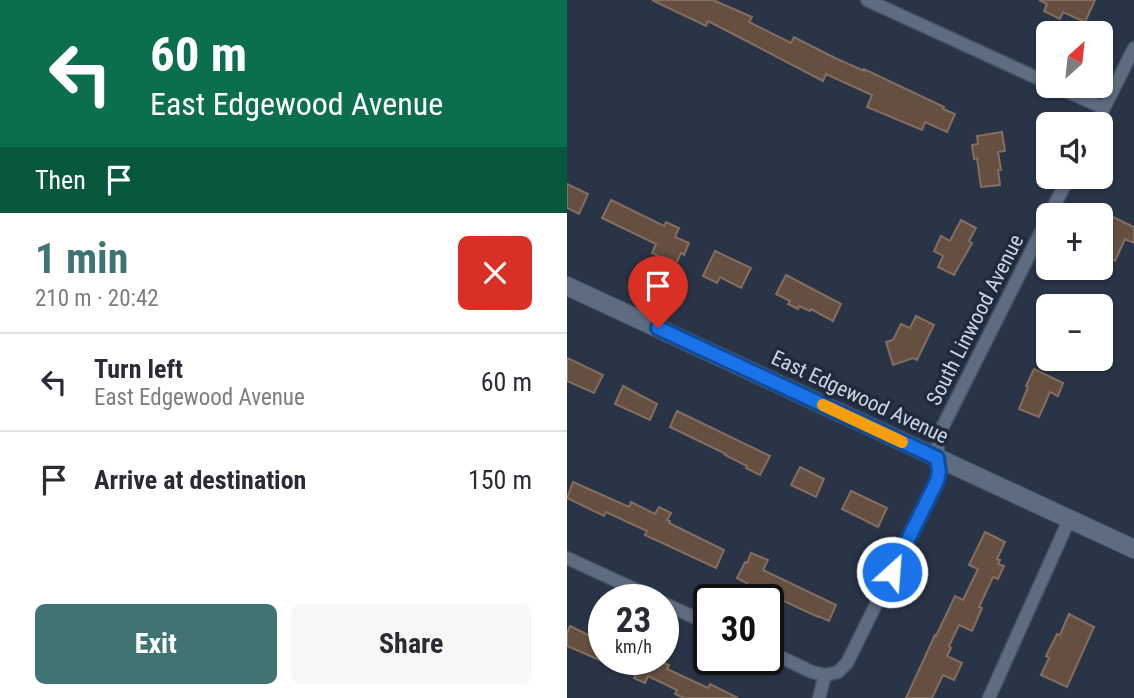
<!DOCTYPE html>
<html lang="en">
<head>
<meta charset="utf-8">
<style>
  :root { --surface:#fff; --page:#f7f7f7; --text:#2b2b33; --muted:#7c7c81; --line:#e1e1e2; --accent:#407472 }
  body { margin:0; font-family:"Roboto Condensed",sans-serif; background:var(--page); color:var(--text); height:100vh; display:flex; flex-direction:column; font-size:26px; white-space:nowrap }
  * { box-sizing:border-box; margin:0 }
  p { font-size:23px; color:var(--muted) }
  .icon { flex:none; width:38px; height:38px; fill:none; stroke:currentColor; stroke-width:2; stroke-linecap:round; stroke-linejoin:round }
  .map { position:relative; flex:1; overflow:hidden }
  .drawer { display:flex; flex-direction:column; background:var(--surface); width:567px }
  .drawer>* { flex:none }
  .hud { background:#0b6e4f; color:#fff; overflow:hidden }
  .needle { width:46px; rotate:27deg }
  .fabs { position:absolute; left:469px; top:21px; display:grid; gap:14px }
  .fabs a { display:grid; place-items:center; width:77px; height:77px; border-radius:10px; background:var(--surface); box-shadow:0 2px 5px #0004; font-size:35px }
  .speed { position:absolute; left:21px; top:584px; display:flex; gap:14px; font-size:35px; font-weight:700; text-align:center }
  .speed>* { display:grid; place-content:center; width:91px; height:91px; border-radius:50%; background:var(--surface); box-shadow:0 2px 5px #0004; line-height:1 }
  .speed small { font-size:18px; font-weight:400 }
  .speed .limit { border:4px solid #111; border-radius:10px; background:#fff; color:#111 }
  .pin { position:absolute; display:grid; place-items:center; width:60px; height:60px; color:#fff; margin:-72px -30px; border-radius:50% 50% 50% 0; rotate:-45deg; box-shadow:0 0 7px #0007 }
  .pin .icon { rotate:45deg }
  .me { position:absolute; width:77px; margin:-38px; rotate:26deg; stroke-linejoin:round; filter:drop-shadow(0 0 5px #0008) }
  .turn { display:flex; align-items:center; gap:24px; height:147px; padding:0 35px; font-size:32px }
  .turn .icon { width:91px; height:91px; stroke-width:2.5 }
  .turn b { display:block; font-size:49px; line-height:60px }
  .then { display:flex; align-items:center; height:66px; padding:0 35px; background:#0003; gap:14px; font-size:26px }
  .round { display:grid; place-items:center; flex:none; width:74px; height:74px; border-radius:10px; background:var(--page) }
  .headline { display:flex; align-items:center; justify-content:space-between; height:119px; padding:0 35px }
  h1 { font-size:42px; font-weight:700; line-height:52px; color:var(--accent) }
  .action { display:flex; gap:14px; margin-top:auto; padding:14px 35px }
  .action a { flex:1; height:80px; border-radius:10px; background:var(--accent); color:#fff; font-size:28px; font-weight:700; line-height:80px; text-align:center }
  .action a+a { background:var(--page); color:var(--text) }
  ul { padding:0; list-style:none }
  li { display:flex; align-items:center; gap:21px; height:98px; padding:0 35px; border-top:2px solid var(--line) }
  li div { flex:1 }
  li b { display:block; font-size:26px }
  li em { font-style:normal }
  main { display:flex; flex:1; min-height:0 }
  .map>svg:first-child { display:block }
</style>
</head>
<body>
<main>
<section class="drawer">
<div class="hud">
<div class="turn"><svg class="icon" aria-label="left" viewBox="0 0 24 24"><path d="M17 20v-9H6M10 6l-5 5 5 5"/></svg><div><b>60 m</b>East Edgewood Avenue</div></div>
<div class="then">Then<svg class="icon" aria-label="arrive" viewBox="0 0 24 24"><path d="M6 21V4h12l-3 4 3 4H6"/></svg></div>
</div>
<div class="headline"><div><h1>1 min</h1><p>210 m · 20:42</p></div><a class="round" style="background:#d93025;color:#fff"><svg class="icon" aria-label="close" viewBox="0 0 24 24"><path d="M6 6l12 12M18 6L6 18"/></svg></a></div>
<ul>
<li><svg class="icon" aria-label="left" viewBox="0 0 24 24"><path d="M17 20v-9H6M10 6l-5 5 5 5"/></svg><div><b>Turn left</b><p>East Edgewood Avenue</p></div><em>60 m</em></li>
<li><svg class="icon" aria-label="arrive" viewBox="0 0 24 24"><path d="M6 21V4h12l-3 4 3 4H6"/></svg><div><b>Arrive at destination</b></div><em>150 m</em></li>
</ul>
<div class="action"><a>Exit</a><a>Share</a></div>
</section>
<div class="map">
<svg width="567" height="698" viewBox="0 0 567 698">
  <rect width="100%" height="100%" fill="#293547"/>
  <g fill="#654f41" stroke="#856d5f" stroke-width="2">
    <path d="M85 0H146L185 17 182 22 224 43 227 37 268 58 297 71V69L377 107 376 109 388 114 380 132 358 122 355 130 300 107 305 95 259 74 256 81 141 21 139 26Z"/>
    <path d="M472 0H528L518 22 496 12 493 19 477 11 480 4Z"/>
    <path d="M435 132 438 151 431 152 434 170H431L433 185 414 187 410 158 407 159 405 145 411 144 410 136Z"/>
    <path d="M0 184 21 194 12 214 0 208Z"/>
    <path d="M44 200 97 226 99 222 112 228 108 237 122 243 117 255 114 253 109 264 85 253 89 244 35 218Z"/>
    <path d="M544 216 567 227V243L558 239 548 261 534 254 540 239 535 237Z"/>
    <path d="M394 220 409 228 402 241 405 243 387 275 371 267 376 256 367 251 374 236 383 241Z"/>
    <path d="M148 251 184 268 174 288 153 277 150 283 136 276Z"/>
    <path d="M219 275 274 304 266 321 244 309 243 311 232 306 231 309 221 304 223 301 209 294Z"/>
    <path d="M349 316 367 325 350 360 346 358 326 365 319 342 326 340 334 324 343 328Z"/>
    <path d="M0 358 36 375 27 393 0 381Z"/>
    <path d="M467 369 496 383 491 396 483 392 472 417 452 409 461 387 459 386Z"/>
    <path d="M56 386 90 404 83 420 48 404Z"/>
    <path d="M110 411 203 456 193 475 179 468 180 466 158 455 159 454 103 427Z"/>
    <path d="M233 467 257 479 249 497 224 485Z"/>
    <path d="M6 482 62 507 64 502 88 514 92 507 104 513 100 520 103 521 102 523 157 550 149 568 78 535 80 531 39 512 37 516 0 498Z"/>
    <path d="M284 491 320 508 311 527 275 509Z"/>
    <path d="M418 532 438 542 430 559 433 560 431 564 437 566 431 579 426 577 412 607 415 608 405 631 392 625 382 646 384 648 380 656 395 663 387 680 376 675 365 698H339L368 635 369 636 388 596 396 600 411 569 402 565Z"/>
    <path d="M184 553 201 560 196 570 269 605 262 621 251 616V617L180 584V583L170 578 178 562 180 563Z"/>
    <path d="M502 614 527 627 500 687 474 675 482 658 479 656 490 634 493 635Z"/>
    <path d="M3 626 25 637 28 632 37 636V662L0 646V633Z"/>
    <path d="M45 660H90L102 665 100 669 141 688 143 684 171 698H117L108 694 110 690 81 676 78 683 67 678 70 672Z"/>
  </g>
  <g fill="none" stroke-linecap="round" stroke-linejoin="round">
    <g stroke="#46505f" stroke-width="15">
      <g id="street">
        <path d="M300 0 481 83"/>
        <path d="M488 86 537 108"/>
        <path d="M529 124 567 48"/>
        <path d="M482 215 502 177"/>
        <path d="M0 558 91 600"/>
        <path d="M96 603 142 624"/>
        <path d="M201 651 245 672 258 675"/>
        <path d="M252 698 258 675 271 672 280 663 370 481C375 465 368 450 372 434L481 218"/>
        <path d="M422 698 502 520"/>
      </g>
    </g>
    <g stroke="#46505f" stroke-width="20">
      <path id="secondary" d="M0 286 567 549"/>
    </g>
    <use href="#street" stroke="#5e6c81" stroke-width="12"/>
    <use href="#secondary" stroke="#5e6c81" stroke-width="18"/>
  </g>
  <g fill="none" stroke-linecap="round" stroke-linejoin="round">
    <g stroke="#114b97" stroke-width="18">
      <path id="route" d="M91 328 370 458 372 472 370 481 325 572"/>
    </g>
    <use href="#route" stroke="#1a73e8" stroke-width="12"/>
    <path stroke="#f59e0b" stroke-width="12" d="M256 405 335 442"/>
  </g>
  <g text-anchor="middle" stroke-width="7" stroke-linejoin="round" paint-order="stroke">
    <g font-size="21" fill="#cdd5e1" stroke="#1f2b3d">
      <text transform="translate(408 320) rotate(-63)" y="7">South Linwood Avenue</text>
      <text transform="translate(293 397) rotate(25)" y="7">East Edgewood Avenue</text>
    </g>
  </g>
</svg>
<div class="fabs">
<a><svg class="needle" viewBox="-14 -14 28 28"><path d="M0-13l5 13h-10z" fill="#e53935"/><path d="M0 13l5-13h-10z" fill="#7c7c81"/></svg></a>
<a><svg class="icon" aria-label="sound" viewBox="0 0 24 24"><path d="M4 9h4l5-4v14l-5-4H4zM17 9q2 3 0 6"/></svg></a>
<a>+</a>
<a>−</a>
</div>
<div class="speed"><div>23<small>km/h</small></div><div class="limit">30</div></div>
<div class="pin" style="left:91px;top:328px;background:#d93025"><svg class="icon" aria-label="arrive" viewBox="0 0 24 24"><path d="M6 21V4h12l-3 4 3 4H6"/></svg></div>
<svg class="me" style="left:325px;top:572px" viewBox="-20 -20 40 40"><circle r="17" fill="#1a73e8" stroke="#fff" stroke-width="3"/><path d="M0-11L8 9 0 5-8 9z" fill="#fff"/></svg>
</div>
</main>
</body>
</html>
